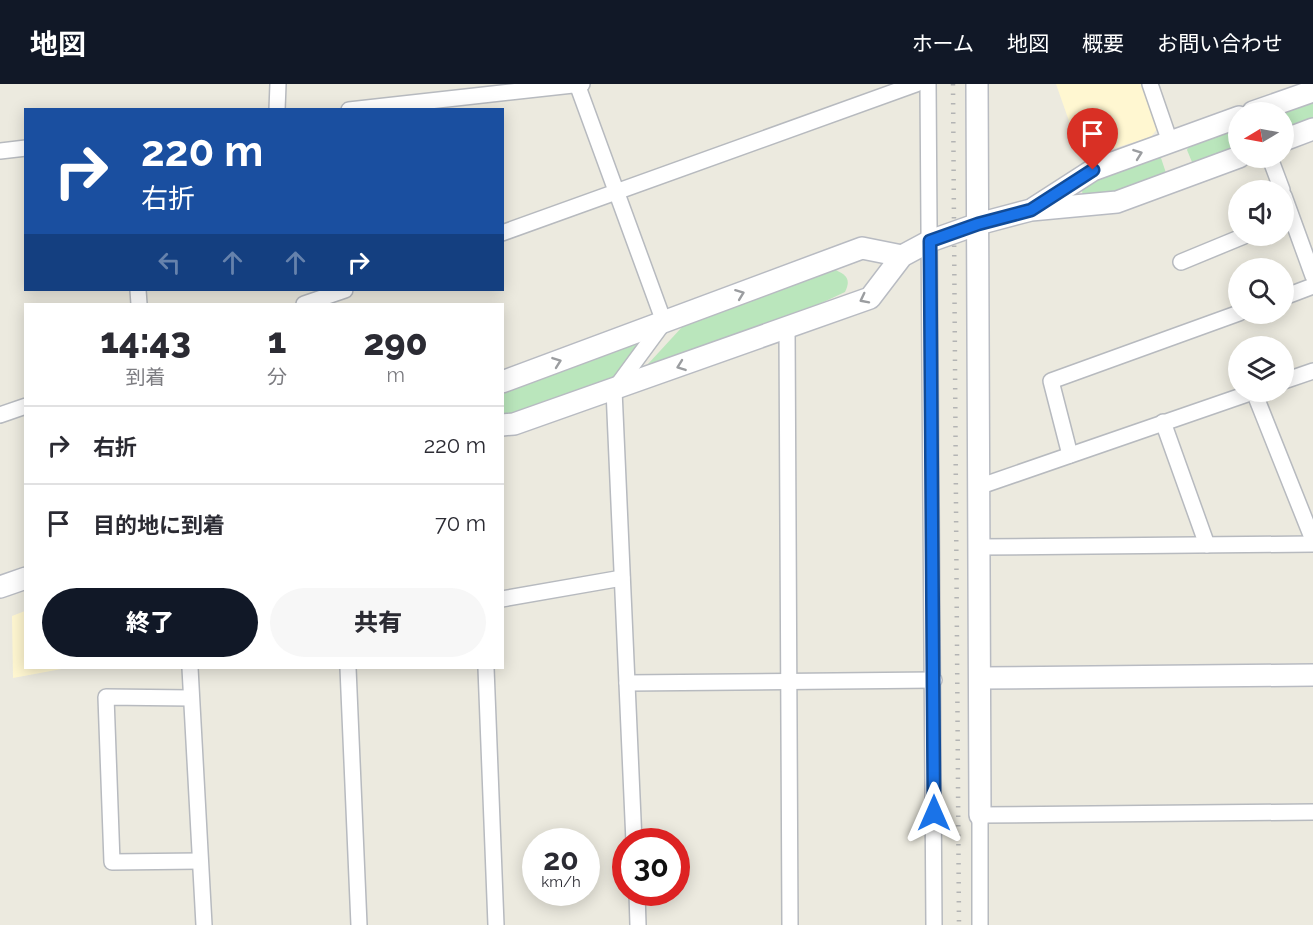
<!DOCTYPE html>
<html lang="ja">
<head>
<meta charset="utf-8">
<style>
  :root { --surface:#fff; --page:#f7f7f7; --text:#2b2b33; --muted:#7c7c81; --line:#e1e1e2; --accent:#111827 }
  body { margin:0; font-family:Raleway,"Noto Sans JP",sans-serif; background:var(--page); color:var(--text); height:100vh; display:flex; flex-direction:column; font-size:22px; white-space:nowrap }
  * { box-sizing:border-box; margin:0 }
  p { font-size:20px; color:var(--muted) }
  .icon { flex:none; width:33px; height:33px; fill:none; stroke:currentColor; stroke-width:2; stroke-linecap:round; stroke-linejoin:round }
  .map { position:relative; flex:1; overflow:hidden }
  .side { position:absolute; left:24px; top:219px; width:480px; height:366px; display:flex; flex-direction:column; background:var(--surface); border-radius:0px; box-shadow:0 3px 15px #0003 }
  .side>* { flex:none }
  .banner { position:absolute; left:24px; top:24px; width:480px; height:183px; border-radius:0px; box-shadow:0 3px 15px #0003; background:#1a4fa0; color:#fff; overflow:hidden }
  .needle { width:39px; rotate:260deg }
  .controls { position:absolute; left:1228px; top:18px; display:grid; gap:12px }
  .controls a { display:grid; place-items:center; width:66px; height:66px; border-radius:50%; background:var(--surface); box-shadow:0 3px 15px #0003; font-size:30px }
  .speed { position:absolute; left:522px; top:744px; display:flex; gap:12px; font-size:30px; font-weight:700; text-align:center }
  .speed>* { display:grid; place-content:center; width:78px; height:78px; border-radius:50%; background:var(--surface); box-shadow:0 3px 15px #0003; line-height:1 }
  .speed small { font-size:15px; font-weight:400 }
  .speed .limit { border:9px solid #d22; background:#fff; color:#111 }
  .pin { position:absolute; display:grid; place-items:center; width:51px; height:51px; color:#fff; margin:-62px -26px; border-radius:50% 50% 50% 0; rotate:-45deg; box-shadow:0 0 6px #0007 }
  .pin .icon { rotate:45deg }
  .me { position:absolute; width:66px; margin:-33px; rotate:0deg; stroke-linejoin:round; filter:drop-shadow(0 0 4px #0008) }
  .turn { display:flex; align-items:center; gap:21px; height:126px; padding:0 18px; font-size:27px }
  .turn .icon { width:78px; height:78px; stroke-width:2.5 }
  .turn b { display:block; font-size:42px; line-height:51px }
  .lanes { display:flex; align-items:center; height:57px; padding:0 18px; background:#0003; justify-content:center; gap:30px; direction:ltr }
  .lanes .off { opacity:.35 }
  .eta { display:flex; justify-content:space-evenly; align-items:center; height:102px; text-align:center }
  .eta b { font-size:36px; font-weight:800; line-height:42px }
  .cta { display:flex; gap:12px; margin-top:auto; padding:12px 18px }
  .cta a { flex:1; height:69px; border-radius:36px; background:var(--accent); color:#fff; font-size:24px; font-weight:800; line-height:69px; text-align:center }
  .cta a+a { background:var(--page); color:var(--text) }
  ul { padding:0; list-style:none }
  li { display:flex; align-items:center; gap:18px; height:78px; padding:0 18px; border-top:2px solid var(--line) }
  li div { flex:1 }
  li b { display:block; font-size:22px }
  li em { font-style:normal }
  header { display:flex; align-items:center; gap:36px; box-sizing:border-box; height:84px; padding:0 30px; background:var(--accent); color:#fff }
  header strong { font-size:28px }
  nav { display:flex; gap:33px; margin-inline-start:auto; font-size:21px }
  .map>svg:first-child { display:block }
</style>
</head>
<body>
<header>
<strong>地図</strong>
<nav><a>ホーム</a><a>地図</a><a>概要</a><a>お問い合わせ</a></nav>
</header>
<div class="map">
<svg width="1313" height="841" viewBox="0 0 1313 841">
  <rect width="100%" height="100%" fill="#eceadf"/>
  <g fill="#fff7d1">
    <path d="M1056 0H1145L1161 40 1151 53 1082 74Z"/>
    <path d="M25 527 26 584H67L13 594 12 532Z"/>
  </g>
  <g fill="#bae6bc">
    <path d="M1313 13V42L1284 52V28H1270Z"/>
    <path d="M1239 39V69L1201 83 1192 78 1187 66 1189 61Z"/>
    <path d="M1159 68 1168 95 1118 113 1085 114 1082 108 1084 100Z"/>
    <path d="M833 185C845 190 852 194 845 208L798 230 651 282 648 280 683 242Z"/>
    <path d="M645 255 611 297 503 333V310Z"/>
  </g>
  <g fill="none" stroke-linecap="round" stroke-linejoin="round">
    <g stroke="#b7babf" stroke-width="18">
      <g id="street">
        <path d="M577 0 664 238 614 306 634 758"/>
        <path d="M928 0 934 841"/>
        <path d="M1150 0 1170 58"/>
        <path d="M277 26 278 0"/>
        <path d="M349 26 582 0"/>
        <path d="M0 67 26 64"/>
        <path d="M1270 74 1282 106"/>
        <path d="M1284 112 1313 192"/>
        <path d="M502 149 916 0"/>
        <path d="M1181 178 1244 152"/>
        <path d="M138 206 139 220"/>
        <path d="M1284 213 1313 202"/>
        <path d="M304 220 345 206"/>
        <path d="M787 244 790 841"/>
        <path d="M1284 297 1313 287"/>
        <path d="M1254 308 1313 456"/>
        <path d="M0 331 26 322"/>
        <path d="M1163 338 1207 461"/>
        <path d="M1070 371 1051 297 1239 229"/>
        <path d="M978 403 1253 308"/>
        <path d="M979 463 1313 460"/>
        <path d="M502 515 622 494"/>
        <path d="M190 584 204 841"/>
        <path d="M348 584 359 841"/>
        <path d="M486 584 496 841"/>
        <path d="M627 599 934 596"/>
        <path d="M191 614 106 613 112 778 200 777"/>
        <path d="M637 808 638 841"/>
        <path d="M980 841V731L1313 728"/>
      </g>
    </g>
    <g stroke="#b8bbc2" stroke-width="24">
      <g id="secondary">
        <path d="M977 0 980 731"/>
        <path d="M1253 28 1313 7"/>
        <path d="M1284 56 1313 45"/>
        <path d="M1034 124 1093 86 1239 33"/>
        <path d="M502 298 862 164 902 172"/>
        <path d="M502 341 514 340 870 214 902 172 930 157 978 140 1031 126 1117 118 1239 73"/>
        <path d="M0 503 26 494"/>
        <path d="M980 594 1313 591"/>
      </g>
    </g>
    <use href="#street" stroke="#fff" stroke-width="15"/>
    <use href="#secondary" stroke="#fff" stroke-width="21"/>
    <path stroke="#b3b4b4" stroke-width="4.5" stroke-dasharray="1.5 8" stroke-linecap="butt" d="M953 0 959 841"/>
  </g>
  <defs><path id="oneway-chevron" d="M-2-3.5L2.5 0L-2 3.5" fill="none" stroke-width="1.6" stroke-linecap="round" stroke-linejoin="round" transform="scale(1.5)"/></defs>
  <g stroke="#9b9da0">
    <use href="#oneway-chevron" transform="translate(1138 70) rotate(-20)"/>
    <use href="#oneway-chevron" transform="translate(740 210) rotate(-21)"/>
    <use href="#oneway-chevron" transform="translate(864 215) rotate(153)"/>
    <use href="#oneway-chevron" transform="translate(557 278) rotate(-20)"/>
    <use href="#oneway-chevron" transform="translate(681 282) rotate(160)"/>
  </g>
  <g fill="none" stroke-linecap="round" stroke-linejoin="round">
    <g stroke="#114b97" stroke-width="15">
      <path id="route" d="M934 729 930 157 978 140 1031 126 1093 86"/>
    </g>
    <use href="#route" stroke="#1a73e8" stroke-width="10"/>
  </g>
</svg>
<div class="controls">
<a><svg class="needle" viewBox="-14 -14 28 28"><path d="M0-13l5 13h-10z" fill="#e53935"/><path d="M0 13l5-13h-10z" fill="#7c7c81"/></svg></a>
<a><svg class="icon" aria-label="sound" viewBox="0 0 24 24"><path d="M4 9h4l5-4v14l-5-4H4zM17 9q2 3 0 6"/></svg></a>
<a><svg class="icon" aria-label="search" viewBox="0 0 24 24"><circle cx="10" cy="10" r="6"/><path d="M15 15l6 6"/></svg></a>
<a><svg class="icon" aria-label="layers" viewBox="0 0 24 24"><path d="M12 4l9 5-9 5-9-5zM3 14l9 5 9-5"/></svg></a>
</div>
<div class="speed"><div>20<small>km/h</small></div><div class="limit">30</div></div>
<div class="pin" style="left:1093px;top:86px;background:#d93025"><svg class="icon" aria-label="arrive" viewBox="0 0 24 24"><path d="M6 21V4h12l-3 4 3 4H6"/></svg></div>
<svg class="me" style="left:934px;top:729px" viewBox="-20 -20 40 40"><path d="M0-17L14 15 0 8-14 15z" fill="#1a73e8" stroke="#fff" stroke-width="4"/></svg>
<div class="banner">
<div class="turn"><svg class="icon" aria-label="right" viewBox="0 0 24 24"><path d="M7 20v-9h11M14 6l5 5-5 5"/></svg><div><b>220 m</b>右折</div></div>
<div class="lanes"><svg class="icon off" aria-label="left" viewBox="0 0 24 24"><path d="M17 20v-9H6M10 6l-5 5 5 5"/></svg><svg class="icon off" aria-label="ahead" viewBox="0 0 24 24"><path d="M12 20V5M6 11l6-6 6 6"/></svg><svg class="icon off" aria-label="ahead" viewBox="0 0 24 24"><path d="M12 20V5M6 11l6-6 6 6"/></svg><svg class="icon" aria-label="right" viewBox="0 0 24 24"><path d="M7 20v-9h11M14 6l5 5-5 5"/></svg></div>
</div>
<section class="side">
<div class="eta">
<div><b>14:43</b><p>到着</p></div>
<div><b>1</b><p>分</p></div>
<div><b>290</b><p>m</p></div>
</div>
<ul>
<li><svg class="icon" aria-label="right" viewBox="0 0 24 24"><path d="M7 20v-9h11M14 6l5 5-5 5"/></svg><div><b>右折</b></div><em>220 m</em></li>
<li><svg class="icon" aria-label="arrive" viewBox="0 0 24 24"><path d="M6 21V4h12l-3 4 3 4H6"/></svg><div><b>目的地に到着</b></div><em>70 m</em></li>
</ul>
<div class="cta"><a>終了</a><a>共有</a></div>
</section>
</div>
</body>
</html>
